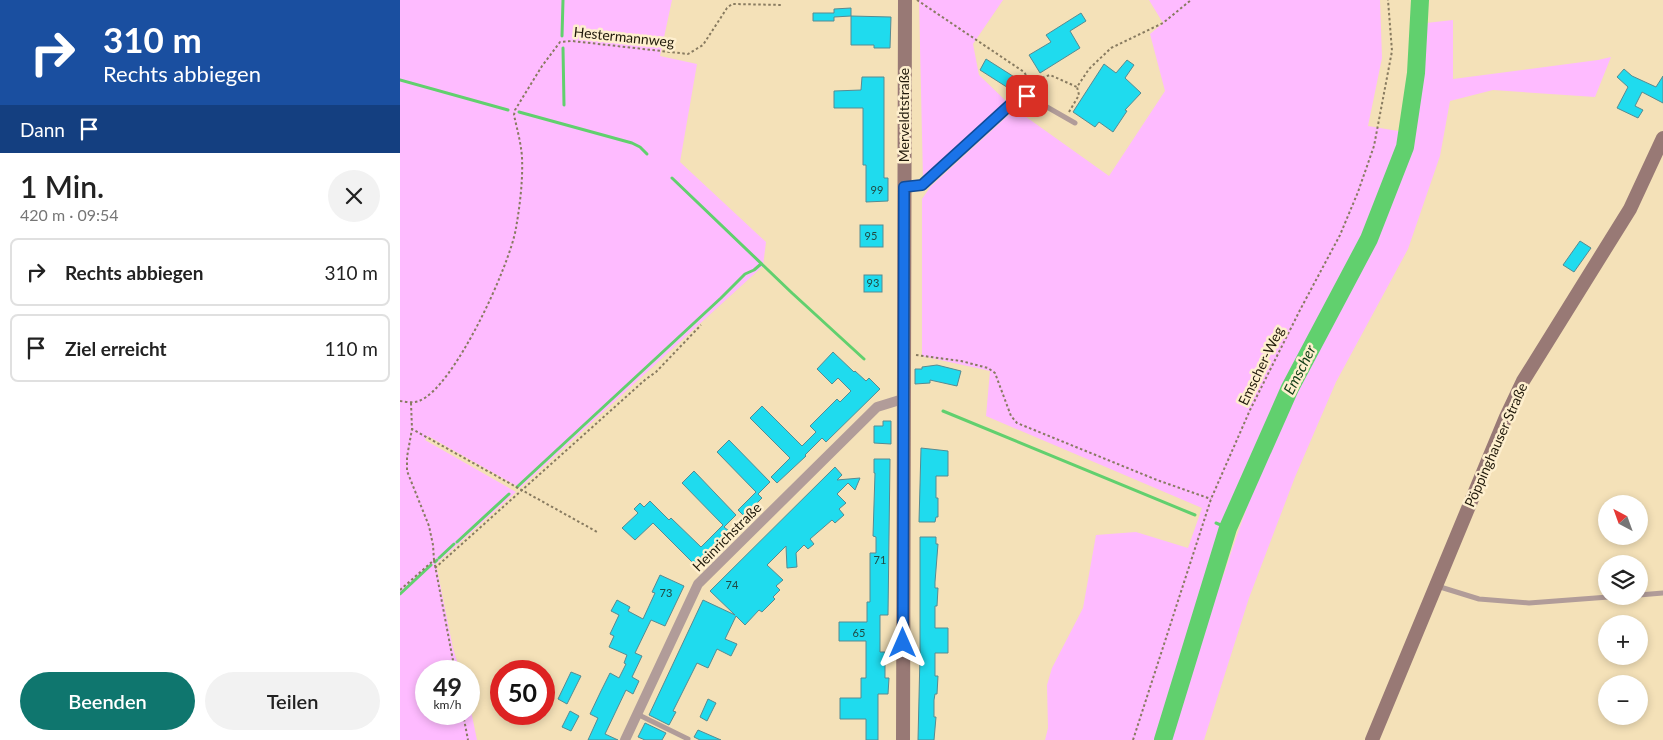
<!DOCTYPE html>
<html lang="de">
<head>
<meta charset="utf-8">
<style>
  :root { --surface:#fff; --page:#f2f2f2; --text:#222; --muted:#767676; --line:#e0e0e0; --accent:#0f766e }
  body { margin:0; font-family:Lato,sans-serif; background:var(--page); color:var(--text); height:100vh; display:flex; flex-direction:column; font-size:19px; white-space:nowrap }
  * { box-sizing:border-box; margin:0 }
  p { font-size:16px; color:var(--muted) }
  .icon { flex:none; width:28px; height:28px; fill:none; stroke:currentColor; stroke-width:2; stroke-linecap:round; stroke-linejoin:round }
  .map { position:relative; flex:1; overflow:hidden }
  .sheet { display:flex; flex-direction:column; background:var(--surface); width:400px }
  .sheet>* { flex:none }
  .top-card { background:#1a4fa0; color:#fff; overflow:hidden }
  .needle { width:32px; rotate:319deg }
  .tools { position:absolute; left:1198px; top:495px; display:grid; gap:10px }
  .tools a { display:grid; place-items:center; width:50px; height:50px; border-radius:50%; background:var(--surface); box-shadow:0 2px 8px #0003; font-size:25px }
  .speed { position:absolute; left:15px; top:660px; display:flex; gap:10px; font-size:25px; font-weight:700; text-align:center }
  .speed>* { display:grid; place-content:center; width:65px; height:65px; border-radius:50%; background:var(--surface); box-shadow:0 2px 8px #0003; line-height:1 }
  .speed small { font-size:12px; font-weight:400 }
  .speed .limit { border:8px solid #d22; background:#fff; color:#111 }
  .pin { position:absolute; display:grid; place-items:center; width:42px; height:42px; color:#fff; margin:-21px; border-radius:10px; box-shadow:0 2px 8px #0006 }
  .me { position:absolute; width:55px; margin:-28px; rotate:0deg; stroke-linejoin:round; filter:drop-shadow(0 0 4px #0008) }
  .turn { display:flex; align-items:center; gap:18px; height:105px; padding:0 20px; font-size:22px }
  .turn .icon { width:65px; height:65px; stroke-width:2.5 }
  .turn b { display:block; font-size:35px; line-height:42px }
  .then { display:flex; align-items:center; height:48px; padding:0 20px; background:#0003; gap:10px; font-size:19px }
  .round { display:grid; place-items:center; flex:none; width:52px; height:52px; border-radius:26px; background:var(--page) }
  .headline { display:flex; align-items:center; justify-content:space-between; height:85px; padding:0 20px }
  h1 { font-size:30px; font-weight:600; line-height:38px }
  .button { display:flex; gap:10px; margin-top:auto; padding:10px 20px }
  .button a { flex:1; height:58px; border-radius:30px; background:var(--accent); color:#fff; font-size:20px; font-weight:600; line-height:58px; text-align:center }
  .button a+a { background:var(--page); color:var(--text) }
  ul { padding:0; list-style:none }
  li { display:flex; align-items:center; gap:15px; height:68px; margin:0 10px 8px; padding:0 10px; border:2px solid var(--line); border-radius:8px }
  li div { flex:1 }
  li b { display:block; font-size:19px }
  li em { font-style:normal }
  main { display:flex; flex:1; min-height:0 }
  .map>svg:first-child { display:block }
</style>
</head>
<body>
<main>
<section class="sheet">
<div class="top-card">
<div class="turn"><svg class="icon" aria-label="right" viewBox="0 0 24 24"><path d="M7 20v-9h11M14 6l5 5-5 5"/></svg><div><b>310 m</b>Rechts abbiegen</div></div>
<div class="then">Dann<svg class="icon" aria-label="arrive" viewBox="0 0 24 24"><path d="M6 21V4h12l-3 4 3 4H6"/></svg></div>
</div>
<div class="headline"><div><h1>1 Min.</h1><p>420 m · 09:54</p></div><a class="round"><svg class="icon" aria-label="close" viewBox="0 0 24 24"><path d="M6 6l12 12M18 6L6 18"/></svg></a></div>
<ul>
<li><svg class="icon" aria-label="right" viewBox="0 0 24 24"><path d="M7 20v-9h11M14 6l5 5-5 5"/></svg><div><b>Rechts abbiegen</b></div><em>310 m</em></li>
<li><svg class="icon" aria-label="arrive" viewBox="0 0 24 24"><path d="M6 21V4h12l-3 4 3 4H6"/></svg><div><b>Ziel erreicht</b></div><em>110 m</em></li>
</ul>
<div class="button"><a>Beenden</a><a>Teilen</a></div>
</section>
<div class="map">
<svg width="1263" height="740" viewBox="0 0 1263 740">
  <rect width="100%" height="100%" fill="#f4e1b8"/>
  <g fill="#febbff">
    <path d="M0 0H272L260 56 297 64 280 162 366 242 363 266 120 488 28 436 25 440 116 492 36 564 53 648 60 671H26V714H69V701L77 740H0Z"/>
    <path d="M519 0H603L573 44 579 75 608 103 523 180Z"/>
    <path d="M749 0H980L982 58 968 126 1010 133 994 153 981 192 960 241 885 384 851 458 822 531 757 740H645L648 728 647 685 652 668 683 608 696 535 736 532 788 548 802 508 586 416 590 371 522 356V199L531 186 615 109 709 176 765 91 750 34 763 23Z"/>
    <path d="M1053 20V79L1198 60 1211 57 1195 97 1093 90 1050 101 1040 156 1008 249 936 382 895 477 849 598 804 740H771L805 628 850 498 897 391 972 248 999 180 1010 144 1023 73 1026 23Z"/>
  </g>
  <g fill="none" stroke-linecap="round" stroke-linejoin="round">
    <g stroke="#61d06e" stroke-width="3">
      <path d="M162 36 163 0"/>
      <path d="M163 48 164 105"/>
      <path d="M0 80 108 110"/>
      <path d="M119 112 232 143 240 147 247 154"/>
      <path d="M272 178 392 293 464 359"/>
      <path d="M543 411 795 515"/>
      <path d="M117 487 321 298 345 274 354 270 361 264"/>
      <path d="M816 523 828 528"/>
      <path d="M57 542 109 494"/>
      <path d="M39 558 54 544"/>
      <path d="M35 562 37 560"/>
      <path d="M0 594 31 565"/>
    </g>
    <path stroke="#61d06e" stroke-width="18" d="M763 740 828 528 890 388 969 239 1005 147 1016 73 1020 0"/>
  </g>
  <g fill="#1fdbee" stroke="#568b92">
    <path d="M451 8V16L491 17 490 48H474V45H451V16L434 17V21H413V13H434V9Z"/>
    <path d="M681 13 686 21 670 31 680 48 640 73 629 55 651 42 646 35Z"/>
    <path d="M586 59 619 80 613 91 580 70Z"/>
    <path d="M727 60 734 65 725 78 741 93 725 110 727 111 713 132 699 122 695 127 673 112 704 64 716 73Z"/>
    <path d="M1224 69 1232 76 1256 87 1263 76V103L1242 92 1235 106 1243 110 1238 118 1217 108 1228 87 1217 77Z"/>
    <path d="M462 77H484V178H488V201L466 202V165H463V108H434V91L461 90Z"/>
    <rect x="460" y="225" width="23" height="22"/>
    <path d="M1180 241 1191 248 1174 272 1163 265Z"/>
    <rect x="464" y="275" width="18" height="17"/>
    <path d="M433 352 454 372 455 371 466 381 469 378 480 389 426 442 422 438 405 455 406 456 377 483 371 477 390 458 350 418 362 406 402 446 416 432 410 426 437 399 440 402 451 391 438 378 432 384 417 369Z"/>
    <path d="M537 365 561 371 557 386 530 380V383L515 384V369H522V367Z"/>
    <path d="M483 421H491V444L474 443V426H483Z"/>
    <path d="M329 440 370 482 358 494 362 498 344 516 338 510 356 492 317 452Z"/>
    <path d="M521 448 548 451V476H536V498H538V517H536L535 522H519Z"/>
    <path d="M474 459H490L488 615H480V652H485V678H489L488 694H478V740H466V719H440V698H461V678H466V641H439V622H467V602H470V553H476V537L473 536 475 473H474Z"/>
    <path d="M435 467 442 475 437 480 460 478 455 490 448 483 437 494 446 503 439 509 444 515 435 523 432 520 410 539 414 544 408 549 404 545 396 553 397 567 387 568 386 546 367 565 383 580 376 586 380 590 373 597 375 599 362 612 359 610 345 625 336 616 325 639 337 644 331 656 317 649 308 668 297 663 273 711 276 712 269 725 249 715 303 600 335 615 310 591Z"/>
    <path d="M294 471 336 515 324 527 329 531 294 564 253 523 235 540 222 528 238 513 234 509 240 503 244 507 250 501 269 520 271 518 301 547 323 525 282 483Z"/>
    <path d="M520 537H536V544H538L535 582V588H538L537 606H535V628H548V653H535V676H538L537 694H535L534 700V717H536L534 740H518L520 655Z"/>
    <path d="M260 575 284 586 265 626 251 620 235 653 242 656 232 677 239 681 233 694 226 690 205 734 218 740H188L198 718 190 714 201 691 210 673 219 678 226 664 224 663 227 655 209 647 214 636 210 634 219 615 211 611 217 600 230 607 228 611 243 619 255 593 252 592Z"/>
    <path d="M171 672 181 676 167 704 158 699Z"/>
    <path d="M308 699 316 703 307 721 300 717Z"/>
    <path d="M170 711 179 716 171 731 162 727Z"/>
    <path d="M245 723 266 733 262 740H245L238 737Z"/>
    <path d="M298 730 321 740H300L294 737Z"/>
  </g>
  <g fill="none" stroke-linecap="round" stroke-linejoin="round">
    <g stroke="#887b60" stroke-width="2" stroke-dasharray="2.5 2.5" stroke-linecap="butt">
      <path d="M517 0 624 72 628 78 627 89"/>
      <path d="M628 83 650 75 677 87 689 69 711 48 763 23 791 0"/>
      <path d="M669 112 679 95 677 87"/>
      <path d="M516 355 561 361 588 368 595 373 611 416 617 423 757 480 811 499"/>
      <path d="M0 401C6 402 13 403 19 401 54 388 110 265 116 228 120 205 123 180 122 157 121 143 117 129 114 115L115 110 142 66 160 42 172 41 288 54 303 45 327 8 332 4 383 5"/>
      <path d="M11 403 12 429 199 533"/>
      <path d="M34 560 55 671"/>
      <path d="M35 568 246 379 256 372 301 325"/>
      <path d="M0 590 34 560 33 545 29 526 7 471V457L12 429"/>
      <path d="M63 714 68 740"/>
      <path d="M733 740 811 499 850 410 900 310 940 235 958 192 974 146 992 51 988 0"/>
    </g>
    <g stroke="#b19c99" stroke-width="5">
      <path d="M505 187 522 185 620 96H627L633 99 675 123"/>
      <path d="M1037 586 1079 599 1129 603 1222 596"/>
      <path d="M1239 595 1263 593"/>
      <path d="M237 714 288 739"/>
    </g>
    <path stroke="#b19c99" stroke-width="10" d="M225 740 298 584 477 407 503 399"/>
    <g stroke="#987975" stroke-width="14">
      <path d="M503 740 505 0"/>
      <path d="M972 740 1106 417 1123 381 1230 209 1263 138"/>
    </g>
  </g>
  <g fill="none" stroke-linecap="round" stroke-linejoin="round">
    <g stroke="#114b97" stroke-width="12">
      <path id="route" d="M503 643 504 187 522 185 612 103 620 96H627"/>
    </g>
    <use href="#route" stroke="#1a73e8" stroke-width="9"/>
  </g>
  <g text-anchor="middle" stroke-width="5" stroke-linejoin="round" paint-order="stroke">
    <g font-size="11" fill="#204a43">
      <text x="477" y="194">99</text>
      <text x="471" y="240">95</text>
      <text x="473" y="287">93</text>
      <text x="480" y="564">71</text>
      <text x="332" y="589">74</text>
      <text x="266" y="597">73</text>
      <text x="459" y="637">65</text>
    </g>
    <g font-size="14" fill="#20190a" stroke="#feefce">
      <text transform="translate(224 37) rotate(6)" y="5">Hestermannweg</text>
      <text transform="translate(504 115) rotate(-90)" y="5">Merveldtstraße</text>
      <text transform="translate(861 366) rotate(-64)" y="5">Emscher-Weg</text>
      <text transform="translate(1096 445) rotate(-66)" y="5">Pöppinghauser Straße</text>
      <text transform="translate(327 537) rotate(-45)" y="5">Heinrichstraße</text>
    </g>
    <g font-size="15" font-style="italic" fill="#0f3c16" stroke="#feefce">
      <text transform="translate(900 370) rotate(-63)" y="5">Emscher</text>
    </g>
  </g>
</svg>
<div class="tools">
<a><svg class="needle" viewBox="-14 -14 28 28"><path d="M0-13l5 13h-10z" fill="#e53935"/><path d="M0 13l5-13h-10z" fill="#767676"/></svg></a>
<a><svg class="icon" aria-label="layers" viewBox="0 0 24 24"><path d="M12 4l9 5-9 5-9-5zM3 14l9 5 9-5"/></svg></a>
<a>+</a>
<a>−</a>
</div>
<div class="speed"><div>49<small>km/h</small></div><div class="limit">50</div></div>
<div class="pin" style="left:627px;top:96px;background:#d93025"><svg class="icon" aria-label="arrive" viewBox="0 0 24 24"><path d="M6 21V4h12l-3 4 3 4H6"/></svg></div>
<svg class="me" style="left:503px;top:643px" viewBox="-20 -20 40 40"><path d="M0-17L14 15 0 8-14 15z" fill="#1a73e8" stroke="#fff" stroke-width="4"/></svg>
</div>
</main>
</body>
</html>
